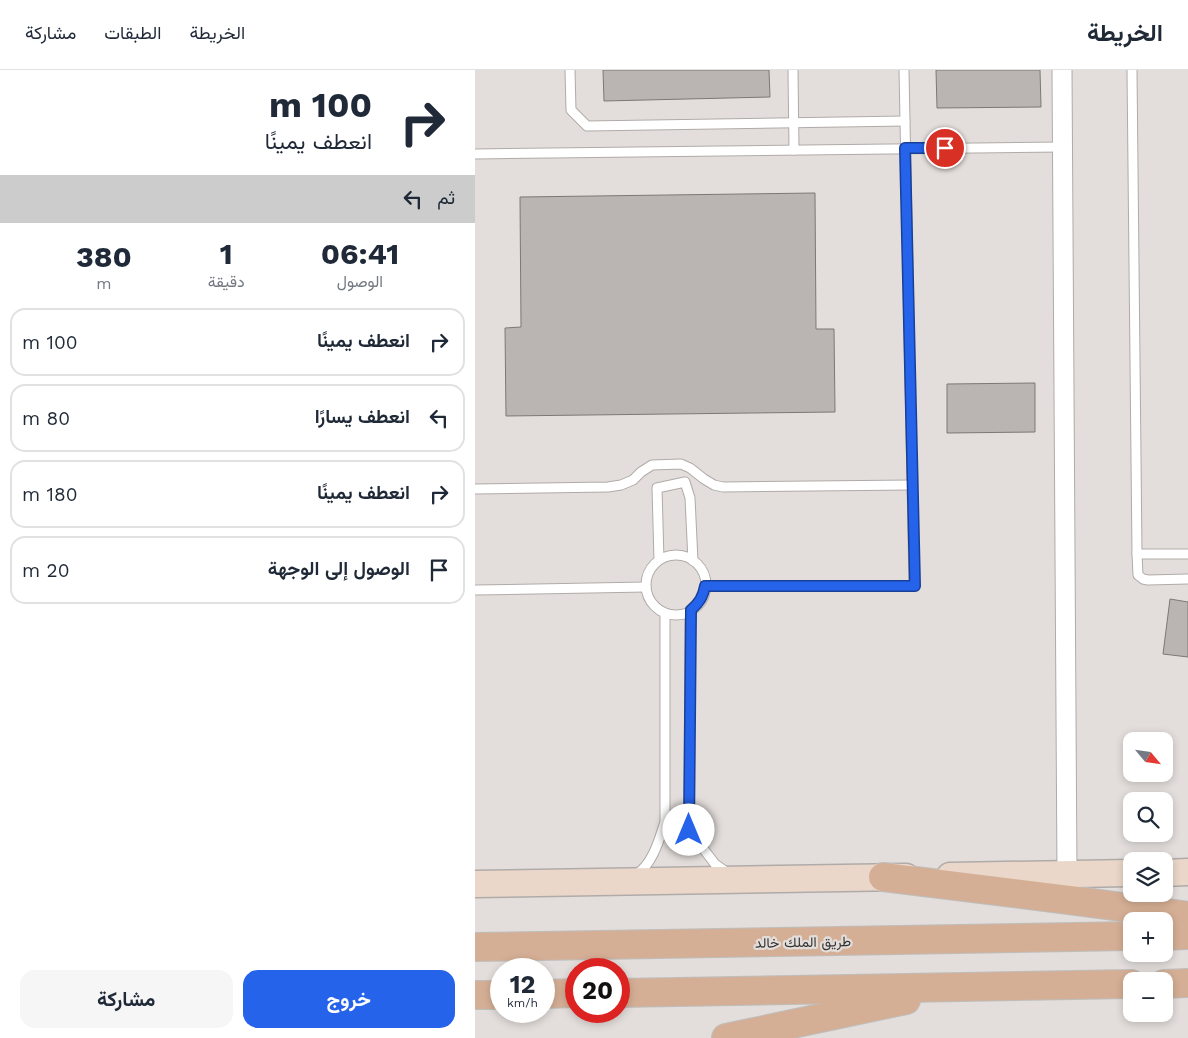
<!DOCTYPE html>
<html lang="ar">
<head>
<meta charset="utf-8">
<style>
  :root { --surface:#fff; --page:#f6f6f7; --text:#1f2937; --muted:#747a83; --line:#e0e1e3; --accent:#2563eb }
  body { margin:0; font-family:"Work Sans",Vazirmatn,sans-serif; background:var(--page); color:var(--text); direction:rtl; height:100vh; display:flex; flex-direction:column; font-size:19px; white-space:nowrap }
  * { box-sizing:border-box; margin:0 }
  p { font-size:16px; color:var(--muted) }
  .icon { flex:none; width:28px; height:28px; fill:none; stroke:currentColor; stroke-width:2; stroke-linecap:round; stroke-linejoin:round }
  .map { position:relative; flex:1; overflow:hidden; direction:ltr }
  .side { display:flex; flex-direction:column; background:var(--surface); width:475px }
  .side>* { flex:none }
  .top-card { background:#fff; color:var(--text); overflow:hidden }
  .needle { width:32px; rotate:119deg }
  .controls { position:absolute; left:648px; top:662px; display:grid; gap:10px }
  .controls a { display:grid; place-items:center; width:50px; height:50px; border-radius:10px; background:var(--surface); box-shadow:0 2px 8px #0003; font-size:25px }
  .speed { position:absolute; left:15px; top:888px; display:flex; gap:10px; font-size:25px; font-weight:700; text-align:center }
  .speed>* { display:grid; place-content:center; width:65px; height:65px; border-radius:50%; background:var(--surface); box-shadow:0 2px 8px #0003; line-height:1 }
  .speed small { font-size:12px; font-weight:400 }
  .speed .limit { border:8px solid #d22; background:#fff; color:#111 }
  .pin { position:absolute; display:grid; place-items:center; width:42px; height:42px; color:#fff; margin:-21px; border:2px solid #fff; border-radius:50%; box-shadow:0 1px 5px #0007 }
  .me { position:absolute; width:55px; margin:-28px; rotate:0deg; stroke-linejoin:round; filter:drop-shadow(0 0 4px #0008) }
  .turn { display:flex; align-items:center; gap:18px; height:105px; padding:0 20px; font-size:22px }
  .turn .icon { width:65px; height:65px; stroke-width:2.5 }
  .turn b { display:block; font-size:35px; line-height:42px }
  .then { display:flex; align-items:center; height:48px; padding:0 20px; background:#0003; gap:10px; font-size:19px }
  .eta { display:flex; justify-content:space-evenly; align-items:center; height:85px; text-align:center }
  .eta b { font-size:30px; font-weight:700; line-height:35px }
  .primary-button { display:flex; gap:10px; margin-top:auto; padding:10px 20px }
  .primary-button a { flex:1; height:58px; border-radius:15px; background:var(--accent); color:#fff; font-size:20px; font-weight:700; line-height:58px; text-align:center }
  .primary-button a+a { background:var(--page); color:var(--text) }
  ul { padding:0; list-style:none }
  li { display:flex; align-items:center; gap:15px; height:68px; margin:0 10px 8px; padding:0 10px; border:2px solid var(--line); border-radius:15px }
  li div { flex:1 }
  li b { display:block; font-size:19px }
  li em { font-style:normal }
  header { display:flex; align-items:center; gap:30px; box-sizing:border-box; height:70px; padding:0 25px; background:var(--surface); border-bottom:1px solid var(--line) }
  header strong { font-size:24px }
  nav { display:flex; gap:28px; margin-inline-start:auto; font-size:18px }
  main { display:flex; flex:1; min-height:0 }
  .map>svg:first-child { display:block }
</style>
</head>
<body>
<header>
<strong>الخريطة</strong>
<nav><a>الخريطة</a><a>الطبقات</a><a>مشاركة</a></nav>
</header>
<main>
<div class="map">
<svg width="713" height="968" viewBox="0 0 713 968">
  <rect width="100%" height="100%" fill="#e3dedb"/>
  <g fill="#bab5b2" stroke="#7c7875">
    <path d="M128 0H294L295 27 129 31Z"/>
    <path d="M461 0H565L566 37 462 38Z"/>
    <path d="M340 123 341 259H359L360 342 31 346 30 258 46 257 45 127Z"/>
    <path d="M560 313V362L472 363V314Z"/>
    <path d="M695 529 713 532V587L688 584Z"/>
  </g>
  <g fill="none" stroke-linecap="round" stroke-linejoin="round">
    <g stroke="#b0aba8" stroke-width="11">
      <g id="lane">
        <path d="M95 0 96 40 112 56 430 51"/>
        <path d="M318 0 319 80"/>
        <path d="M657 0 662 484 663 505 668 509 673 510 713 509"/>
        <path d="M0 84 587 77"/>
        <path d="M0 419 133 417 146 415 158 410 166 402 177 395 206 394 215 398 229 409 239 415 248 417 437 415"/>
        <path d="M662 484H713"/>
        <circle cx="201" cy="515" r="30"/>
        <path d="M184 490 182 418 210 412 215 428 218 491"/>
        <path d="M230 516H439L429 0"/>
        <path d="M0 520 171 517"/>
        <path d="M215 540 214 760 240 794 254 804"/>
        <path d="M162 804C178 793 184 770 190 752V543"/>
      </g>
    </g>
    <g stroke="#b0aba8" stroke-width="21">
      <path id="street" d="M587 0 592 804"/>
    </g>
    <g stroke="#b0aba8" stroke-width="29">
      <g id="secondary">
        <path d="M689 803 713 802"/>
        <path d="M475 806 656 803"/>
        <path d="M0 814 431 807"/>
      </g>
    </g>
    <g stroke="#bebebd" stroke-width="30">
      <g id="primary">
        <path d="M408 807 602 831 713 846"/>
        <path d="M689 866 713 865"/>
        <path d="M0 877 656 866"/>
        <path d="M689 914 713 913"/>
        <path d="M144 923 656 914"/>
        <path d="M69 924 101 923"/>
        <path d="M0 925H26"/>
        <path d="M251 968 431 930"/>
      </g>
    </g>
    <use href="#lane" stroke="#fff" stroke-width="9"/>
    <use href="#street" stroke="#fff" stroke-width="19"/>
    <use href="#secondary" stroke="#ead7ca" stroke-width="26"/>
    <use href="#primary" stroke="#d5af95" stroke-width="28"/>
  </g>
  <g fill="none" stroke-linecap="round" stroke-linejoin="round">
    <g stroke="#184099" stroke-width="12">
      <path id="route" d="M214 760 216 540C224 533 228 527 230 516H440L430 78H470"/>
    </g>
    <use href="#route" stroke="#2563eb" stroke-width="9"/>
  </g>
  <g text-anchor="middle" stroke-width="4.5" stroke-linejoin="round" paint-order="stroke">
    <g font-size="14" fill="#343331" stroke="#e3dedb">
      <text transform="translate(328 872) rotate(-1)" y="5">طريق الملك خالد</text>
    </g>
  </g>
</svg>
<div class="controls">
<a><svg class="needle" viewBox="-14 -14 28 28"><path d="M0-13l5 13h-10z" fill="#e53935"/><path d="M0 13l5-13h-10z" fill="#747a83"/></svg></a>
<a><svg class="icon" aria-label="search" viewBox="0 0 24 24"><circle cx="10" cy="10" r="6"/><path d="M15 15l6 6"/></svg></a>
<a><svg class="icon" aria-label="layers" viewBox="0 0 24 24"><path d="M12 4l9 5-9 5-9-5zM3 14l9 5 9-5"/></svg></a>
<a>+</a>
<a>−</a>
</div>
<div class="speed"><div>12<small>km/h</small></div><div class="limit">20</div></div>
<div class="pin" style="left:470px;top:78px;background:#d93025"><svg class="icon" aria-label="arrive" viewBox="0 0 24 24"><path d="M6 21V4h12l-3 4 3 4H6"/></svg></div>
<svg class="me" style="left:214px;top:760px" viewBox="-20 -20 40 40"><circle r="19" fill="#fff"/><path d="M0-13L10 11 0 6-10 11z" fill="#2563eb"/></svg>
</div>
<section class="side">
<div class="top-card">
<div class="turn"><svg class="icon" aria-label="right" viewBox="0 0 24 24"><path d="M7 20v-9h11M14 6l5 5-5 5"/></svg><div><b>100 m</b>انعطف يمينًا</div></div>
<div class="then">ثم<svg class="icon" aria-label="left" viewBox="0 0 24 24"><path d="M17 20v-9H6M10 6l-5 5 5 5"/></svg></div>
</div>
<div class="eta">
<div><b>06:41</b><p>الوصول</p></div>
<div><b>1</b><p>دقيقة</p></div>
<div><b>380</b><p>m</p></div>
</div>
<ul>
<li><svg class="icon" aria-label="right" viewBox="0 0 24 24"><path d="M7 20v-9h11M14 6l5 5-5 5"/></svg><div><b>انعطف يمينًا</b></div><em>100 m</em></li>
<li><svg class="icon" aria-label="left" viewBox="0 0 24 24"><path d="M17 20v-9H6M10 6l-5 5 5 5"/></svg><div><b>انعطف يسارًا</b></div><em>80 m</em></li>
<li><svg class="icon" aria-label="right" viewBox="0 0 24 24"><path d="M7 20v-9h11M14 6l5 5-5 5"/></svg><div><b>انعطف يمينًا</b></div><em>180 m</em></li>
<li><svg class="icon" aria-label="arrive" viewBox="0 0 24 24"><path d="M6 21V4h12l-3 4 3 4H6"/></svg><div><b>الوصول إلى الوجهة</b></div><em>20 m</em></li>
</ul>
<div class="primary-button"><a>خروج</a><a>مشاركة</a></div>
</section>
</main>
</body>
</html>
